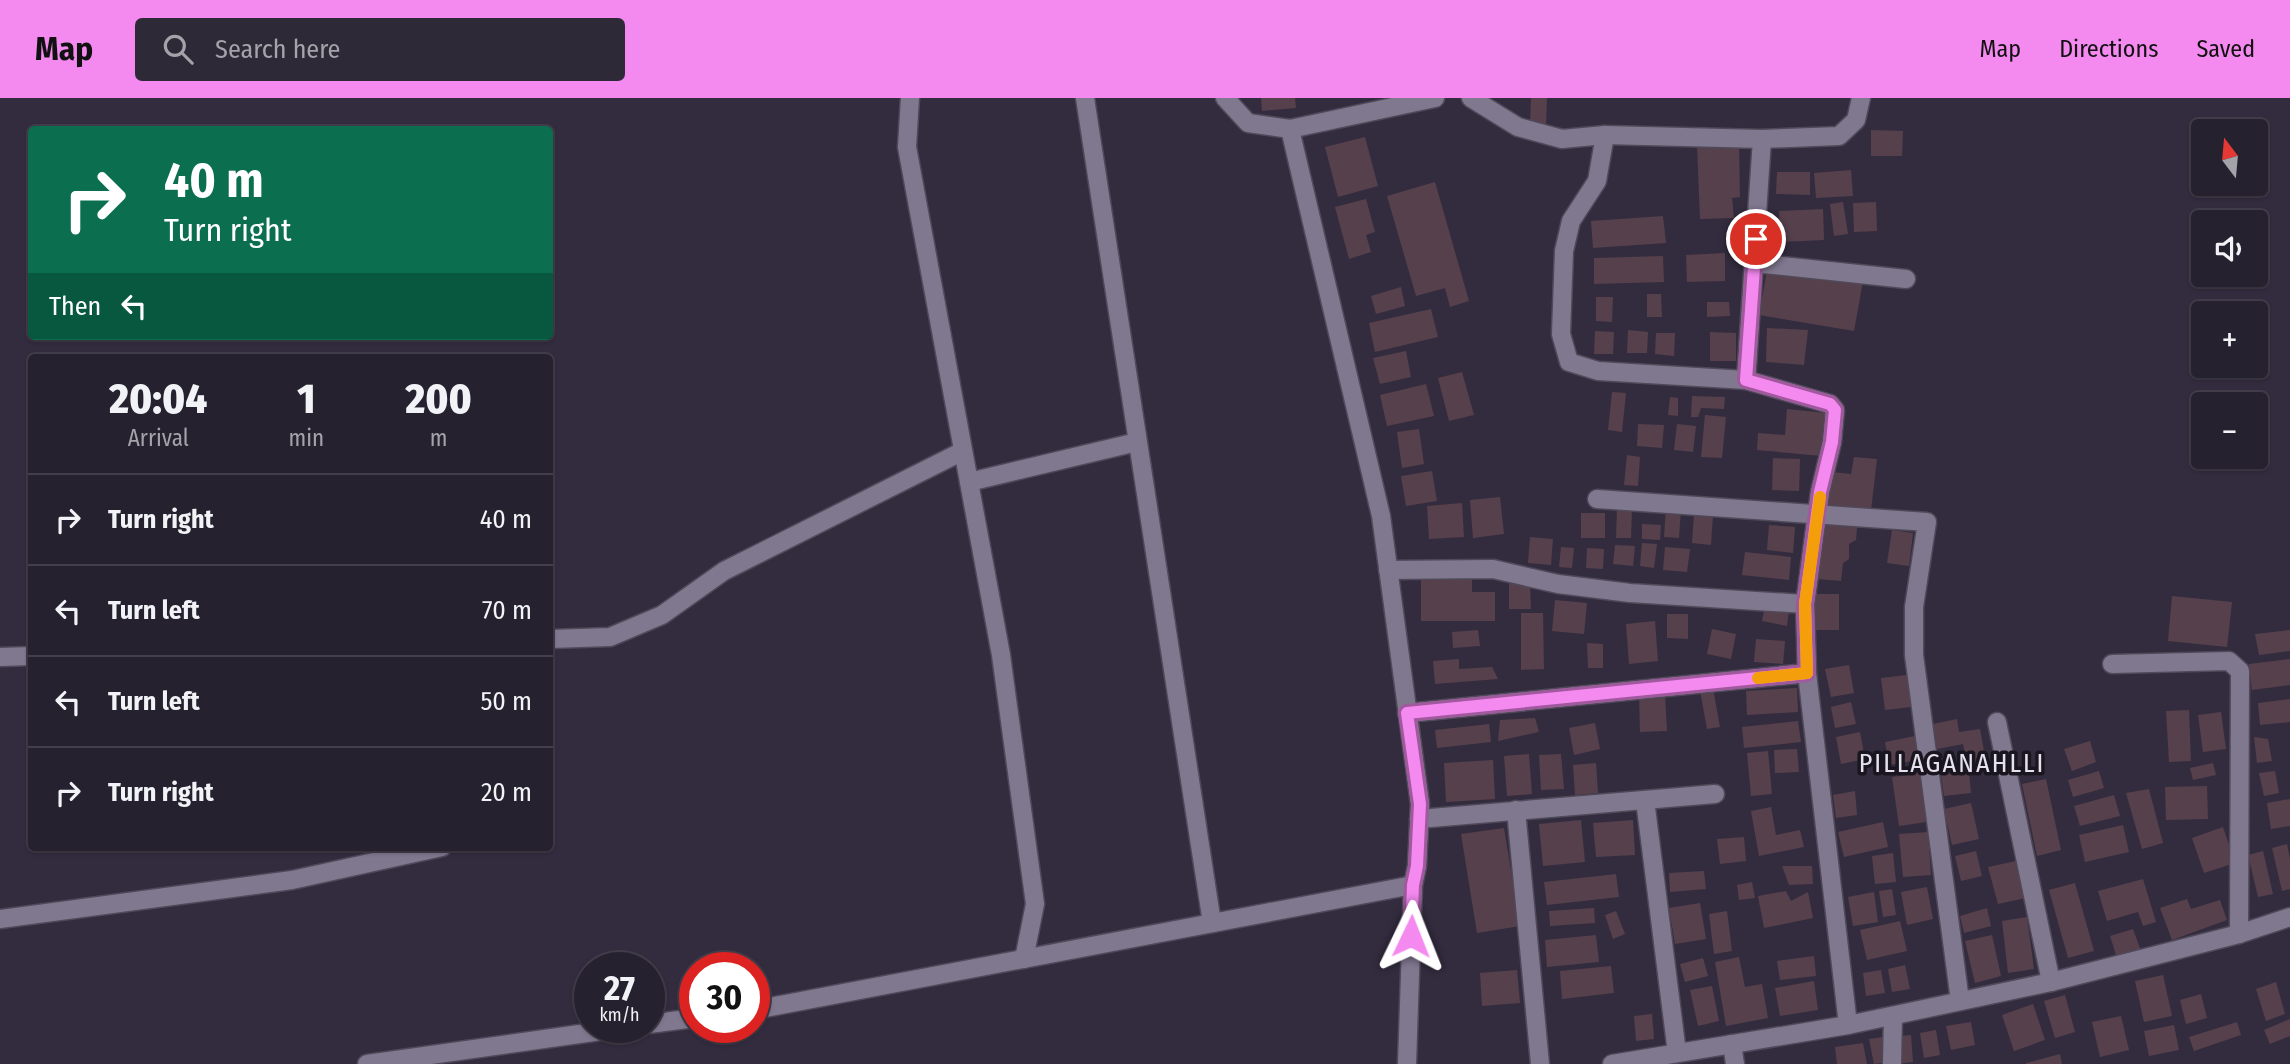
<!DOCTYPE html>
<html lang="en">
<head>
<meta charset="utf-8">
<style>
  :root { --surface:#26212f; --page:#2e2937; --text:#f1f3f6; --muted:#a4a3aa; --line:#423e4b; --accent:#f489f0 }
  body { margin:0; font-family:"Fira Sans Condensed",sans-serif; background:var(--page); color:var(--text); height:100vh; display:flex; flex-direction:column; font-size:26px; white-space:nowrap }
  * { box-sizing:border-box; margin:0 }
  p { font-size:23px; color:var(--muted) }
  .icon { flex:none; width:38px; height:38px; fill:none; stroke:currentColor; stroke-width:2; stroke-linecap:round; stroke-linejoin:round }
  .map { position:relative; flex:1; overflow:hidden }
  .sheet { position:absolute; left:28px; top:256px; width:525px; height:497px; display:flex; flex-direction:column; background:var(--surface); border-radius:7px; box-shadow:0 2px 5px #0004,0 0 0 2px var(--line) }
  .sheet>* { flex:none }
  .hud { position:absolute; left:28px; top:28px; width:525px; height:214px; border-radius:7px; box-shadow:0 2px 5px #0004,0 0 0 2px var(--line); background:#0b6e4f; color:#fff; overflow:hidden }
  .needle { width:46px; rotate:344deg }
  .buttons { position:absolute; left:2191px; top:21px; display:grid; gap:14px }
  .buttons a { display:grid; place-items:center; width:77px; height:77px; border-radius:7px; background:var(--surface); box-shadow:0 2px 5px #0004,0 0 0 2px var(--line); font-size:35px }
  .speed { position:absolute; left:574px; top:854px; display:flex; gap:14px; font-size:35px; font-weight:700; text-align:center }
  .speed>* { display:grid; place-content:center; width:91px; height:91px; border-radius:50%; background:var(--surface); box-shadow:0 2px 5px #0004,0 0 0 2px var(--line); line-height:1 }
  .speed small { font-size:18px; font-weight:400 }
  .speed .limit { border:10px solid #d22; background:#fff; color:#111 }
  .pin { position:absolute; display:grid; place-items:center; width:60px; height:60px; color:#fff; margin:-30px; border:4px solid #fff; border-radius:50%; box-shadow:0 2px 7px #0007 }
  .me { position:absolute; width:77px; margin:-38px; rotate:2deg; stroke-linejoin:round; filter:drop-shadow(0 0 5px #0008) }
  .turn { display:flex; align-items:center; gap:24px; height:147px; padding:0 21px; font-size:32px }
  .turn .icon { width:91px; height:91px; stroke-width:2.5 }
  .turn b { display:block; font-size:49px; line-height:60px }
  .then { display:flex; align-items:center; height:66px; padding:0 21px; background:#0003; gap:14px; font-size:26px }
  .eta { display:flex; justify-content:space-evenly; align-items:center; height:119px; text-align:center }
  .eta b { font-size:42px; font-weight:800; line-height:49px }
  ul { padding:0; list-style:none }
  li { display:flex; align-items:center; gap:21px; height:91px; padding:0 21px; border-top:2px solid var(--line) }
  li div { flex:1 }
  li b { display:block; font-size:26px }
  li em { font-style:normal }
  header { display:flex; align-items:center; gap:42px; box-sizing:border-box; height:98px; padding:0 35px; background:var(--accent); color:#111 }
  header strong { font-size:33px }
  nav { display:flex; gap:38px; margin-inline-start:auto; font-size:24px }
  .search { width:490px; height:63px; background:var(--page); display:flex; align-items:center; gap:18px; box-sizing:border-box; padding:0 24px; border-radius:7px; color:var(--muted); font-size:26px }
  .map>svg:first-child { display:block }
</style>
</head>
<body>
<header>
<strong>Map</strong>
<div class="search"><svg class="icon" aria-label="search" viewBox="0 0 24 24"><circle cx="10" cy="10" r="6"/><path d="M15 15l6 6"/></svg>Search here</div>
<nav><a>Map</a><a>Directions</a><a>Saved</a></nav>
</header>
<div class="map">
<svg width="2290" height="966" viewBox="0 0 2290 966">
  <rect width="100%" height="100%" fill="#332c3f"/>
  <g fill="#56404c">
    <path d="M1261 0H1295L1296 10 1262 13Z"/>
    <path d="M1531 0H1547L1546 27H1530Z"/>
    <path d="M1871 32 1903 33 1902 58H1871Z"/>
    <path d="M1365 39 1378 88 1338 99 1325 49Z"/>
    <path d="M1739 45 1740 99 1732 100 1734 120 1700 121 1697 47Z"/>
    <path d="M1851 72 1853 98 1816 100 1814 75Z"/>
    <path d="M1777 74H1810V97L1776 96Z"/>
    <path d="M1435 84 1469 203 1450 209 1445 190 1416 198 1387 98Z"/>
    <path d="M1366 101 1375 134 1366 137 1371 154 1349 161 1335 109Z"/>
    <path d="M1843 104 1848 136 1834 138 1830 106Z"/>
    <path d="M1876 104 1877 133 1854 134 1853 105Z"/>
    <path d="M1823 111 1824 142 1780 144 1779 113Z"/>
    <path d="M1663 118 1666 145 1593 150 1591 123Z"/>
    <path d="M1725 155V183L1687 184 1686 157Z"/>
    <path d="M1663 158 1664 184 1594 186V160Z"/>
    <path d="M1768 167 1863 183 1854 233 1759 217Z"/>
    <path d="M1401 189 1405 208 1376 216 1371 198Z"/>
    <path d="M1647 196H1661L1662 219H1647Z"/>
    <path d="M1596 199H1613L1612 224 1596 223Z"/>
    <path d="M1707 204H1729L1730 218 1707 219Z"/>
    <path d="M1431 211 1438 239 1375 254 1369 225Z"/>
    <path d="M1767 230 1808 232 1804 267 1766 264Z"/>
    <path d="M1628 232 1648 234 1647 255H1627Z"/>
    <path d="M1595 233 1614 234 1613 256H1594Z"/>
    <path d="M1710 234 1736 235V263H1710Z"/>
    <path d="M1656 235H1675L1674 258 1655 256Z"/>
    <path d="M1406 253 1411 279 1380 286 1373 260Z"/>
    <path d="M1462 274 1474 317 1449 323 1438 280Z"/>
    <path d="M1426 286 1434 318 1387 328 1380 297Z"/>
    <path d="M1612 294 1626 295 1622 334 1608 332Z"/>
    <path d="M1692 298 1725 299 1724 311 1701 310 1698 319H1691Z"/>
    <path d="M1670 299 1678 300V318L1668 317Z"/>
    <path d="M1787 311 1826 315 1822 358 1757 352 1758 335 1785 337Z"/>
    <path d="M1705 317 1726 319 1722 360 1701 359Z"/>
    <path d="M1638 326 1664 327 1662 350 1637 348Z"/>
    <path d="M1677 326 1696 328 1693 354 1674 352Z"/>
    <path d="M1419 331 1424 366 1402 370 1397 334Z"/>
    <path d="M1627 357 1640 359 1638 388 1624 387Z"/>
    <path d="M1854 359 1877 361 1871 413 1828 409 1832 374 1851 376Z"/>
    <path d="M1773 360 1800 361 1799 393 1772 392Z"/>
    <path d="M1432 373 1437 403 1406 408 1401 378Z"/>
    <path d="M1500 399 1504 436 1473 440 1470 402Z"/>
    <path d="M1462 405 1464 439 1429 441 1427 408Z"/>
    <path d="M1666 409 1681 411 1679 440 1664 439Z"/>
    <path d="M1617 410 1632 411 1631 440H1616Z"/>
    <rect x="1581" y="415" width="24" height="25"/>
    <path d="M1694 415 1713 416 1711 447 1692 445Z"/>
    <path d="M1642 426 1661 427 1660 442 1642 441Z"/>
    <path d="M1822 426 1857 429 1856 442 1849 446V461L1843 465 1841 483 1817 481Z"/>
    <path d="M1769 427 1795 429 1793 455 1767 452Z"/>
    <path d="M1892 432 1913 435 1909 468 1887 465Z"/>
    <path d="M1530 439 1553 441 1551 467 1528 465Z"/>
    <path d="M1642 445 1657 446 1654 470 1640 468Z"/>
    <path d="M1615 447 1635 448 1633 468 1613 466Z"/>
    <path d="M1561 449 1574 450 1572 470 1559 469Z"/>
    <path d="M1665 449 1690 451 1687 474 1663 472Z"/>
    <path d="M1587 450 1604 451 1603 471 1586 470Z"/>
    <path d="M1745 454 1791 459 1789 482 1742 477Z"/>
    <path d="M1421 480H1472V494H1495V523H1421Z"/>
    <path d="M1509 485H1530L1531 511H1509Z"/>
    <rect x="1813" y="496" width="26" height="36"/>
    <path d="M2172 498 2232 504 2227 549 2168 543Z"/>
    <path d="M1555 502 1587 505 1584 536 1552 533Z"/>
    <path d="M1766 503 1790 505 1787 528 1762 523Z"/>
    <path d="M1521 515H1543L1544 571 1521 572Z"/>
    <path d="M1667 516H1688V541L1667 540Z"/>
    <path d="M1655 523 1658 563 1629 566 1626 526Z"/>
    <path d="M1712 531 1736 536 1731 561 1707 556Z"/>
    <path d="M1478 532 1480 548 1453 550 1452 534Z"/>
    <path d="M2290 532V553L2259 557 2255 536Z"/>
    <path d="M1756 541 1785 543 1783 566 1754 564Z"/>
    <path d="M1587 545 1603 546V570H1588Z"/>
    <path d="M1459 561V571L1492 569 1498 581 1435 586 1433 563Z"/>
    <path d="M2290 561V587L2252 592 2249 566Z"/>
    <path d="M1849 567 1854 595 1831 599 1825 571Z"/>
    <path d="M1907 577 1911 609 1885 612 1881 580Z"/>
    <path d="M1712 585 1720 629 1707 631 1699 587Z"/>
    <path d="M1797 590 1798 614 1747 617 1746 593Z"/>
    <path d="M1665 596 1667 633 1640 634 1639 598Z"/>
    <path d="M2290 601V624L2260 627 2258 605Z"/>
    <path d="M1851 604 1856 626 1835 630 1831 609Z"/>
    <path d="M2189 612 2191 663 2169 664 2166 613Z"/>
    <path d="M2221 614 2226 651 2203 654 2198 617Z"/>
    <path d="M1535 620 1539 634 1498 643 1500 622Z"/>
    <path d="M1957 621 1959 634 1980 631 1986 664 1967 667 1963 646 1937 651 1933 626Z"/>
    <path d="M1798 623 1801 644 1744 650 1742 629Z"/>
    <path d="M1595 625 1600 651 1574 657 1569 630Z"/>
    <path d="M1489 626 1491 644 1437 650 1435 632Z"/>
    <path d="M1860 634 1865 661 1841 666 1836 639Z"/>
    <path d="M1915 638 1918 662 1889 667 1885 644Z"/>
    <path d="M2254 639 2268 641 2272 663 2257 665Z"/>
    <path d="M2090 643 2096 664 2072 673 2064 651Z"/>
    <path d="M1797 651 1799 674 1775 675 1774 652Z"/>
    <path d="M1768 653 1772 696 1751 698 1747 655Z"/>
    <path d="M1529 656 1532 696 1507 698 1504 658Z"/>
    <path d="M1561 656 1564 691 1541 692 1539 657Z"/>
    <path d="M1493 662 1495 701 1446 704 1444 665Z"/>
    <path d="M1596 665 1598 695 1575 697 1573 667Z"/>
    <path d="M2213 665 2216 677 2193 682 2190 670Z"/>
    <path d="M1969 673 1971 695 1944 698 1941 677Z"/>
    <path d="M2099 673 2104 690 2073 699 2068 682Z"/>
    <path d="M2275 673 2279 695 2264 698 2259 675Z"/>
    <path d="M1920 675 1927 724 1899 728 1892 679Z"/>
    <path d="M2046 681 2061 752 2037 758 2022 686Z"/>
    <path d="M2207 688 2208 721 2166 722 2165 689Z"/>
    <path d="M2149 691 2163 745 2142 751 2126 695Z"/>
    <path d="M1855 693 1857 717 1836 720 1833 697Z"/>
    <path d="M2114 697 2120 718 2080 728 2074 708Z"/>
    <path d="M2290 701V728L2271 731 2267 705Z"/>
    <path d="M1971 705 1979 741 1952 747 1944 711Z"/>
    <path d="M1771 709 1776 737 1800 732 1804 749 1759 758 1751 713Z"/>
    <path d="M1581 722 1585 764 1543 768 1539 726Z"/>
    <path d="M1633 722 1635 757 1596 759 1593 725Z"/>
    <path d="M1883 724 1888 749 1844 759 1838 734Z"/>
    <path d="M2123 727 2129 754 2085 764 2079 737Z"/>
    <path d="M2223 729 2235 765 2204 775 2192 740Z"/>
    <path d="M1504 730 1520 828 1477 835 1461 736Z"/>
    <path d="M1928 734 1931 777 1903 779 1899 736Z"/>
    <path d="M1744 739 1746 763 1720 766 1717 741Z"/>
    <path d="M2287 746 2290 761V791L2282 793 2272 750Z"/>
    <path d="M1976 753 1982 778 1961 783 1955 758Z"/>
    <path d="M2263 753 2273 796 2258 799 2248 757Z"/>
    <path d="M1893 755 1896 784 1875 786 1872 758Z"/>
    <path d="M2016 763 2026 800 1998 806 1988 769Z"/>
    <path d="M1782 768H1812L1813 786 1789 787Z"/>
    <path d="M1704 773 1706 791 1670 794 1669 775Z"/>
    <path d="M1616 776 1619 799 1547 807 1544 784Z"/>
    <path d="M2143 781 2156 824 2143 828 2138 814 2107 823 2098 793Z"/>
    <path d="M1752 784 1755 800 1739 802 1737 787Z"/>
    <path d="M2075 785 2094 853 2068 860 2049 792Z"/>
    <path d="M1927 789 1933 821 1907 827 1901 794Z"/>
    <path d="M1892 791 1896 817 1883 819 1879 793Z"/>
    <path d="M1786 793 1791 803 1808 794 1813 820 1764 830 1758 798Z"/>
    <path d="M1874 794 1878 824 1853 828 1848 799Z"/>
    <path d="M2187 801 2191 811 2220 802 2227 822 2172 842 2160 810Z"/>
    <path d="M1700 805 1706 841 1675 846 1669 810Z"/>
    <path d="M1594 810 1595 825 1550 828 1549 813Z"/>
    <path d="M1987 810 1991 828 1964 835 1960 818Z"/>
    <path d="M1616 813 1625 836 1613 841 1605 817Z"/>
    <path d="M1727 813 1732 853 1714 856 1709 816Z"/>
    <path d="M2027 819 2034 871 2008 875 2002 823Z"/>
    <path d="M1900 823 1907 853 1867 862 1860 832Z"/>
    <path d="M2133 831 2141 853 2117 860 2110 838Z"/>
    <path d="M1596 837 1599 864 1547 869 1545 842Z"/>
    <path d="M1992 837 2001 878 1975 885 1965 843Z"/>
    <path d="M1814 858 1816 878 1780 882 1777 863Z"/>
    <path d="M1739 859 1745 889 1762 886 1768 920 1726 928 1715 864Z"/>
    <path d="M1703 860 1708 878 1685 884 1680 866Z"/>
    <path d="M1905 867 1910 891 1892 894 1888 871Z"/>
    <path d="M1611 868 1614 895 1562 901 1560 873Z"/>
    <path d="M1517 872 1520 905 1482 908 1480 875Z"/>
    <path d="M1881 872 1885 895 1866 898 1863 875Z"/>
    <path d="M2163 877 2172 918 2144 924 2135 883Z"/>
    <path d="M1814 883 1818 912 1780 918 1775 890Z"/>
    <path d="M2276 884 2285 916 2266 923 2256 891Z"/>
    <path d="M1712 888 1719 923 1698 928 1690 892Z"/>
    <path d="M2201 896 2207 920 2186 926 2180 902Z"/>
    <path d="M2065 897 2075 934 2055 940 2044 903Z"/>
    <path d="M2033 906 2045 942 2014 953 2002 917Z"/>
    <path d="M1652 916 1654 941 1636 943 1634 918Z"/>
    <path d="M2121 918 2129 952 2100 959 2092 924Z"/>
    <path d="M2290 921V938L2270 946 2264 932Z"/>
    <path d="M1971 924 1975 947 1951 952 1946 928Z"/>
    <path d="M2237 924 2241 937 2194 953 2189 939Z"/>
    <path d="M2174 927 2179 952 2149 958 2144 933Z"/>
    <path d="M1936 932 1940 957 1924 960 1920 935Z"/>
    <path d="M1911 937 1913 964 1896 966 1894 939Z"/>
    <path d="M1883 939 1889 964 1874 966 1869 941Z"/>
    <path d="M1863 945 1867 966H1837L1835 949Z"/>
    <path d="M2060 956 2062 966H2026V965Z"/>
  </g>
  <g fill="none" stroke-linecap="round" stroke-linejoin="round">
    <g stroke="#4f4959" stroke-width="21">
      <g id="minor">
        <path d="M910 0 907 49 1001 557 1035 806 1024 861"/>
        <path d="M1085 0 1212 825"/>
        <path d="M1225 0 1248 25 1290 31 1435 0"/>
        <path d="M1471 0 1518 29 1562 41 1605 37 1762 41 1839 38 1856 22 1861 0"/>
        <path d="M1290 31 1381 418 1420 706 1417 768 1413 787 1407 966"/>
        <path d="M1605 37 1597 83 1571 123 1564 153 1561 236 1569 264 1598 273 1746 282 1830 306 1835 312 1832 344 1820 394 1805 506 1807 575 1848 927"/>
        <path d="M1754 165 1906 181"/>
        <path d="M1746 282 1762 41"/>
        <path d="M969 384 1137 344"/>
        <path d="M1597 401 1927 424 1914 509V557L1960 903"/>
        <path d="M1388 472 1493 471 1558 486 1630 495 1805 506"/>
        <path d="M550 541 610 539 662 517 724 473 963 353"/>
        <path d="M0 559 32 558"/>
        <path d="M2112 566 2229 563 2240 573 2239 836"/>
        <path d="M1407 615 1807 575"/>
        <path d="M1997 624 2051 884"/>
        <path d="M1645 702 1677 955"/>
        <path d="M1516 712 1540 966"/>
        <path d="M1419 721 1715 696"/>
        <path d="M0 821 292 782 442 749"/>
        <path d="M754 912 1413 787"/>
        <path d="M649 926 695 920"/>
        <path d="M1732 946 1735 966"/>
        <path d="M367 966 629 929"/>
        <path d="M1612 966 1848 927 2051 884 2239 836 2290 819"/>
        <path d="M1892 966 1893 918"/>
      </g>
    </g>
    <use href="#minor" stroke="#80788f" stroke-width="18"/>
  </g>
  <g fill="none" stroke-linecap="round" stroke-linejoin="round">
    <g stroke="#9f599c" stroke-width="18">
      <path id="route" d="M1411 838 1413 787 1417 768 1420 706 1407 615 1807 575 1805 506 1820 394 1832 344 1835 312 1830 306 1746 282 1756 141"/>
    </g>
    <use href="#route" stroke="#f489f0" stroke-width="12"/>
    <path stroke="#f59e0b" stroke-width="12" d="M1758 580 1807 575 1805 506 1820 399"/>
  </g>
  <g text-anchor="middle" stroke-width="7" stroke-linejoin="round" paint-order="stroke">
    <g font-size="26" letter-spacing="2" fill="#e5e1ee" stroke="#19161f">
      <text x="1952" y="674">PILLAGANAHLLI</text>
    </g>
  </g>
</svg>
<div class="buttons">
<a><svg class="needle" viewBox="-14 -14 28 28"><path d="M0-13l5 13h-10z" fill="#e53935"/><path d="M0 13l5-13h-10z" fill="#a4a3aa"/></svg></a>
<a><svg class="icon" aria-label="sound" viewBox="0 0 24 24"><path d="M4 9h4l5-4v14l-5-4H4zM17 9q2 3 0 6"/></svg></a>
<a>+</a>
<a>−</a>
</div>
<div class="speed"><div>27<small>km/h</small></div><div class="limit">30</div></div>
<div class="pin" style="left:1756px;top:141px;background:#d93025"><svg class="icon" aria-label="arrive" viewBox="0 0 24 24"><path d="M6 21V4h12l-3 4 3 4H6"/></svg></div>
<svg class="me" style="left:1411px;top:838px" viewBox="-20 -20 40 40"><path d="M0-17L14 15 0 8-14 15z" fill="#f489f0" stroke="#fff" stroke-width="4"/></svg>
<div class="hud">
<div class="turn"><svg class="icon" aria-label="right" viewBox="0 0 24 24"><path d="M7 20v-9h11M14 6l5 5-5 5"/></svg><div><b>40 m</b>Turn right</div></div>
<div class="then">Then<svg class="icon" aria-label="left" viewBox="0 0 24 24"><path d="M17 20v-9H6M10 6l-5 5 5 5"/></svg></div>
</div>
<section class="sheet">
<div class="eta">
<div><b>20:04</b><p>Arrival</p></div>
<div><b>1</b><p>min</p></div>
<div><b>200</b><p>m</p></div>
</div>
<ul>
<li><svg class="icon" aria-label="right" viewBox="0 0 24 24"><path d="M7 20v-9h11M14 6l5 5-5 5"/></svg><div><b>Turn right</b></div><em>40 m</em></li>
<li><svg class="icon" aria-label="left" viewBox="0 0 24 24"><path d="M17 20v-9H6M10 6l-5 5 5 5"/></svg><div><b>Turn left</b></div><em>70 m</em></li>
<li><svg class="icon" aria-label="left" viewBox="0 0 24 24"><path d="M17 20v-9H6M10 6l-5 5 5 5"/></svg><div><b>Turn left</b></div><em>50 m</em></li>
<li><svg class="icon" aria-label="right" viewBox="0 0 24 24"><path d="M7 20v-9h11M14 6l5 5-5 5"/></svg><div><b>Turn right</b></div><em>20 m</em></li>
</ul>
</section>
</div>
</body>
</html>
